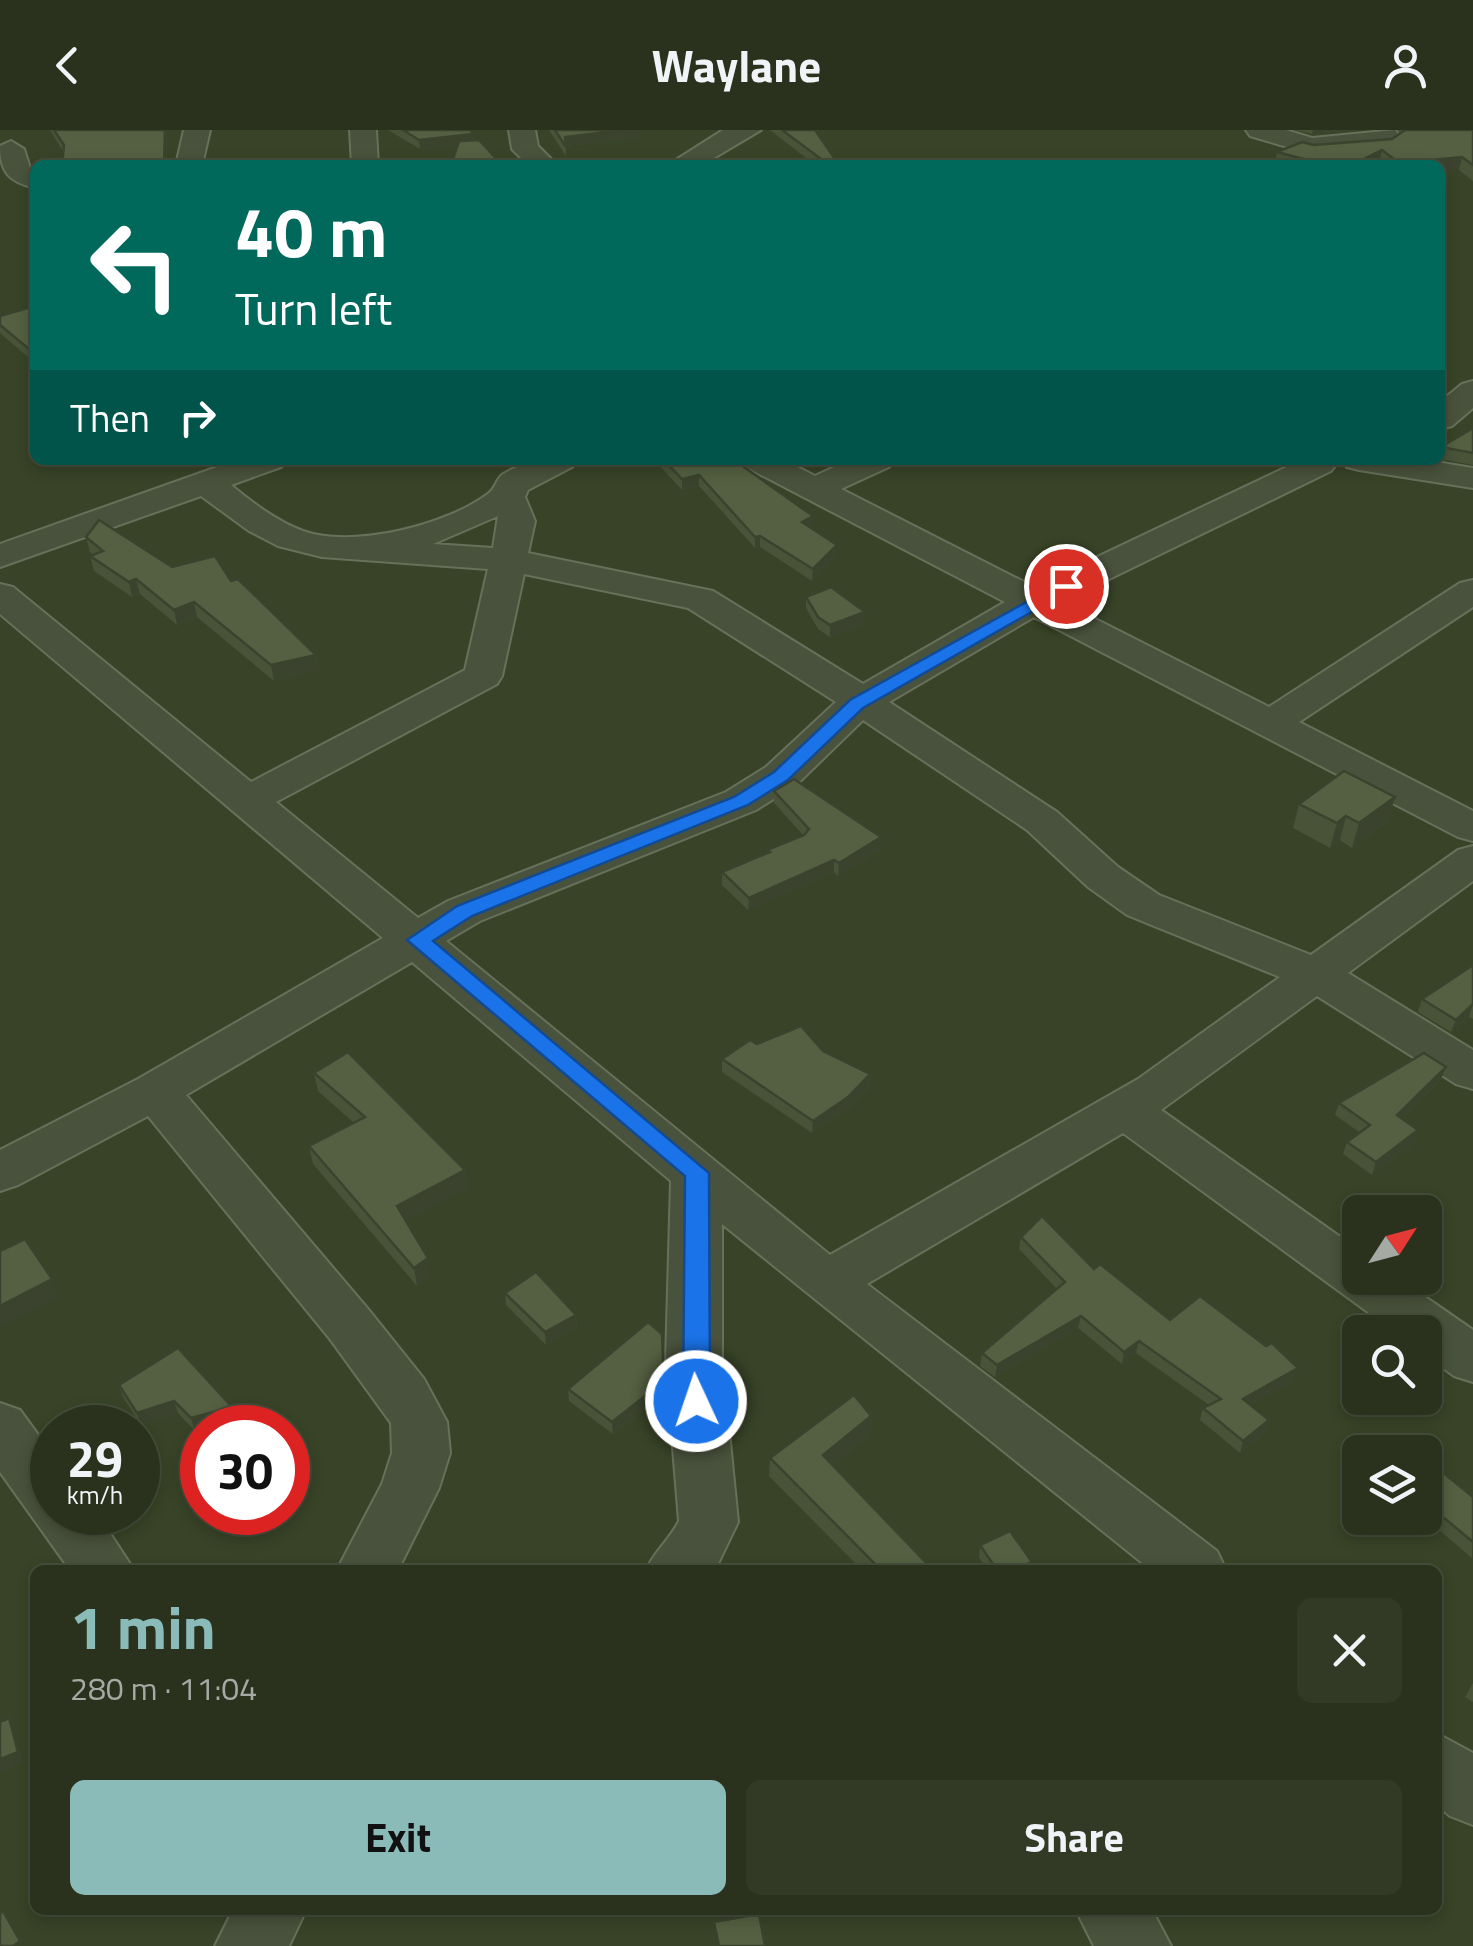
<!DOCTYPE html>
<html lang="en">
<head>
<meta charset="utf-8">
<style>
  :root { --surface:#2a321d; --page:#323a26; --text:#f1f3f6; --muted:#a5aaa4; --line:#464d3b; --accent:#8bbbb9 }
  body { margin:0; font-family:"Titillium Web",sans-serif; background:var(--page); color:var(--text); height:100vh; display:flex; flex-direction:column; font-size:38px; white-space:nowrap }
  * { box-sizing:border-box; margin:0 }
  p { font-size:32px; color:var(--muted) }
  .icon { flex:none; width:55px; height:55px; fill:none; stroke:currentColor; stroke-width:2; stroke-linecap:round; stroke-linejoin:round }
  .map { position:relative; flex:1; overflow:hidden }
  .drawer { position:absolute; left:30px; top:1435px; width:1412px; height:350px; display:flex; flex-direction:column; background:var(--surface); border-radius:15px; box-shadow:0 5px 15px #0003,0 0 0 2px var(--line) }
  .drawer>* { flex:none }
  .guide { position:absolute; left:30px; top:30px; width:1415px; height:305px; border-radius:15px; box-shadow:0 5px 15px #0003,0 0 0 2px var(--line); background:#00695c; color:#fff; overflow:hidden }
  .needle { width:65px; rotate:54deg }
  .fabs { position:absolute; left:1342px; top:1065px; display:grid; gap:20px }
  .fabs a { display:grid; place-items:center; width:100px; height:100px; border-radius:15px; background:var(--surface); box-shadow:0 5px 15px #0003,0 0 0 2px var(--line); font-size:50px }
  .speed { position:absolute; left:30px; top:1275px; display:flex; gap:20px; font-size:50px; font-weight:700; text-align:center }
  .speed>* { display:grid; place-content:center; width:130px; height:130px; border-radius:50%; background:var(--surface); box-shadow:0 5px 15px #0003,0 0 0 2px var(--line); line-height:1 }
  .speed small { font-size:25px; font-weight:400 }
  .speed .limit { border:15px solid #d22; background:#fff; color:#111 }
  .pin { position:absolute; display:grid; place-items:center; width:85px; height:85px; color:#fff; margin:-42px; border:5px solid #fff; border-radius:50%; box-shadow:0 2px 10px #0007 }
  .me { position:absolute; width:110px; margin:-55px; rotate:357deg; stroke-linejoin:round; filter:drop-shadow(0 0 8px #0008) }
  .turn { display:flex; align-items:center; gap:35px; height:210px; padding:0 40px; font-size:45px }
  .turn .icon { width:130px; height:130px; stroke-width:2.5 }
  .turn b { display:block; font-size:70px; line-height:85px }
  .then { display:flex; align-items:center; height:95px; padding:0 40px; background:#0003; gap:20px; font-size:38px }
  .round { display:grid; place-items:center; flex:none; width:105px; height:105px; border-radius:15px; background:var(--page) }
  .headline { display:flex; align-items:center; justify-content:space-between; height:170px; padding:0 40px }
  h1 { font-size:60px; font-weight:700; line-height:75px; color:var(--accent) }
  .cta { display:flex; gap:20px; margin-top:auto; padding:20px 40px }
  .cta a { flex:1; height:115px; border-radius:15px; background:var(--accent); color:#111; font-size:40px; font-weight:700; line-height:115px; text-align:center }
  .cta a+a { background:var(--page); color:var(--text) }
  header { display:flex; justify-content:space-between; align-items:center; height:130px; padding:0 40px; background:var(--surface); font-size:45px; font-weight:700 }
  .map>svg:first-child { display:block }
</style>
</head>
<body>
<header><svg class="icon" aria-label="back" viewBox="0 0 24 24"><path d="M15 5l-7 7 7 7"/></svg>Waylane<svg class="icon" aria-label="person" viewBox="0 0 24 24"><circle cx="12" cy="8" r="4"/><path d="M4 21q1-7 8-7t8 7"/></svg></header>
<div class="map">
<svg width="1473" height="1816" viewBox="0 0 1473 1816">
  <rect width="100%" height="100%" fill="#384327"/>
  <g fill="none" stroke-linecap="round" stroke-linejoin="round">
    <g stroke="#67705a" stroke-width="4">
      <g id="street">
        <path d="M184 0H210L202 35H176Z"/>
        <path d="M350 0H376L378 35H352Z"/>
        <path d="M509 0H535L538 16 557 35H528L512 19Z"/>
        <path d="M723 0H761L702 35H668Z"/>
        <path d="M1246 0H1286L1312 8 1395 0 1402 10 1389 18 1311 24 1250 6Z"/>
        <path d="M11 11 24 19 30 38 35 40V58C10 52 0 43 0 16Z"/>
        <path d="M1473 251V278L1452 296 1440 299V272L1462 254Z"/>
        <path d="M237 330H286L281 337 231 355C253 373 276 391 303 401 352 419 448 395 489 363 495 359 496 350 502 345 526 329 550 330 577 330L572 337 528 360 525 367 535 391 528 423 713 461 863 554 1005 472 746 337 741 330H784L815 346 849 330H894L889 337 841 359 1034 457 1295 333 1293 330H1333L1336 334 1331 341 1062 472 1269 577 1460 453 1473 450V477L1299 592 1473 681V711L1458 707 1034 487 889 572 1057 682 1118 737 1159 765 1311 825 1458 720 1473 716V751L1348 843 1473 920V959L1456 954 1317 866 1161 980 1360 1121V1148H1398L1473 1200V1252L1454 1246 1425 1225V1202H1395L1123 1003 867 1154 1217 1421 1226 1440H1151L722 1094V1232L738 1392 715 1440H646C655 1421 670 1409 679 1391L666 1232 671 1051 412 832 186 965 368 1179 424 1249 447 1292 450 1323 439 1358 398 1440H337L382 1354 392 1323 391 1293 330 1209 148 986 18 1055 0 1061V1020L138 949 383 808 0 484V454L13 457 251 652 465 540 488 439 322 427 278 416 249 401 201 366 0 437V414ZM498 386 493 418 433 414ZM524 444 688 478 836 572 766 637 726 662 448 771 418 788 276 672 497 554 502 546ZM863 590 1027 700 1088 757 1127 785 1280 847 1138 949 830 1125 446 811 480 791 756 680 796 655Z"/>
        <path d="M1342 330H1424L1473 338V358L1359 340 1347 337Z"/>
        <path d="M0 1273 20 1280 52 1324V1382H96L134 1440H70L0 1342Z"/>
        <path d="M1438 1604 1473 1623V1695L1450 1686 1438 1676Z"/>
        <path d="M233 1780H306L289 1816H215Z"/>
        <path d="M1076 1780H1152L1171 1816H1094Z"/>
      </g>
    </g>
    <use href="#street" fill="#49523c" fill-rule="evenodd"/>
  </g>
  <g fill="#485338">
    <path d="M50 0H167L166 35H62L63 21Z"/>
    <path d="M388 0H470L473 4 474 10 458 15 420 19Z"/>
    <path d="M549 0H641V8L566 16V26Z"/>
    <path d="M770 0H815L839 35H815Z"/>
    <path d="M1295 0H1356L1312 4Z"/>
    <path d="M1398 0H1473V51L1459 40 1440 35H1382L1379 33 1375 35H1275L1277 22 1314 15 1392 9 1400 3Z"/>
    <path d="M35 176V233L0 203V186Z"/>
    <path d="M1473 298V335L1440 329 1441 317Z"/>
    <path d="M654 330H734L813 386 812 398 836 426 812 451 760 417 755 418 699 356 682 360Z"/>
    <path d="M86 407 172 437 231 451 316 525 319 540 274 551 197 487 177 495 140 464 132 467 94 441 90 426 93 425 90 422Z"/>
    <path d="M806 467 864 494 830 507 818 499 806 478Z"/>
    <path d="M774 661 881 707V719L838 746 834 742 748 780 722 755V742L767 723V720L803 705 774 673Z"/>
    <path d="M1395 667 1388 691 1352 718 1340 710 1330 718 1293 698 1299 674Z"/>
    <path d="M1473 835V889L1469 887 1451 902 1418 882 1422 869Z"/>
    <path d="M757 914 823 921 870 944 869 957 847 979 812 1003 722 942V929Z"/>
    <path d="M1446 937 1441 949 1402 989 1414 1013 1372 1045 1343 1024 1347 1012 1359 1002 1335 985 1339 973Z"/>
    <path d="M314 943 465 1040 467 1058 406 1091 431 1146 417 1156 313 1034 309 1016 354 993 318 961Z"/>
    <path d="M1021 1107 1094 1139 1170 1190 1294 1251 1250 1275 1269 1290 1266 1302 1240 1323 1200 1290 1203 1278 1209 1275 1136 1223 1122 1234 1078 1198 995 1247 980 1236 982 1223 1057 1159 1019 1119Z"/>
    <path d="M505 1163 576 1185 577 1197 546 1215 506 1175Z"/>
    <path d="M119 1255 232 1277 236 1290 195 1301 178 1283 141 1295 123 1267Z"/>
    <path d="M568 1259 665 1264 613 1304 569 1271Z"/>
    <path d="M871 1286 870 1305 833 1335 933 1440H862L769 1346 770 1328Z"/>
    <path d="M1425 1354 1473 1367 1472 1428 1425 1388Z"/>
    <path d="M980 1415 1030 1440H987L979 1427Z"/>
    <path d="M1473 1553V1572L1465 1567Z"/>
  </g>
  <g fill="#3b432e">
    <path d="M165 0H167L166 35H164Z"/>
    <path d="M623 0H641V8L566 16 565 7Z"/>
    <path d="M1313 0H1356L1312 4Z"/>
    <path d="M473 4 474 14 420 19 419 10Z"/>
    <path d="M1382 20 1379 33 1375 35H1352Z"/>
    <path d="M1462 27 1459 40 1440 42V35H1398L1399 33Z"/>
    <path d="M699 345V356L682 360V349Z"/>
    <path d="M813 386V398L801 403 802 392Z"/>
    <path d="M760 406V417L755 418V407Z"/>
    <path d="M837 415 836 426 812 451 813 439Z"/>
    <path d="M136 449 140 464 132 467 129 452Z"/>
    <path d="M194 472 197 487 177 495 174 480Z"/>
    <path d="M865 482 864 494 830 507V495Z"/>
    <path d="M316 525 319 540 274 551 271 535Z"/>
    <path d="M1395 667 1388 691 1352 718 1359 693Z"/>
    <path d="M1346 686 1340 710 1330 718 1337 693Z"/>
    <path d="M881 707V719L838 746 839 733Z"/>
    <path d="M834 730V742L748 780 749 768Z"/>
    <path d="M1473 874 1469 887 1451 902 1456 890Z"/>
    <path d="M1446 937 1441 949 1393 998 1397 985Z"/>
    <path d="M870 944 869 957 847 979 812 1003 813 991Z"/>
    <path d="M1418 1000 1414 1013 1372 1045 1376 1032Z"/>
    <path d="M465 1040 467 1058 401 1094 397 1076Z"/>
    <path d="M428 1128 431 1146 417 1156 414 1138Z"/>
    <path d="M52 1149 59 1168 0 1198V1176Z"/>
    <path d="M576 1185 577 1197 546 1215 545 1202Z"/>
    <path d="M1081 1186 1078 1198 995 1247 997 1235Z"/>
    <path d="M1139 1211 1136 1223 1122 1234 1124 1222Z"/>
    <path d="M1298 1238 1294 1251 1239 1281 1243 1269Z"/>
    <path d="M664 1251 665 1264 613 1304 612 1292Z"/>
    <path d="M174 1271 178 1283 141 1295 137 1283Z"/>
    <path d="M232 1277 236 1290 195 1301 191 1288Z"/>
    <path d="M871 1286 870 1305 822 1344 823 1325Z"/>
    <path d="M1269 1290 1266 1302 1240 1323 1243 1311Z"/>
    <path d="M1032 1432 1030 1440H1014Z"/>
    <path d="M9 1588 14 1600 23 1633 0 1643V1629Z"/>
  </g>
  <g fill="#546041" stroke="#3b432e" stroke-width="2.5">
    <path d="M54 0H165L164 35H62L64 15Z"/>
    <path d="M403 0H470L473 4 419 10Z"/>
    <path d="M555 0H623L565 7 566 17Z"/>
    <path d="M782 0H815L839 35H829Z"/>
    <path d="M1405 0H1473V35L1462 27 1399 33 1382 20 1352 35H1326L1277 22 1302 12 1314 15 1392 9Z"/>
    <path d="M479 10 502 35H451L459 11Z"/>
    <path d="M35 176V224L0 195V186Z"/>
    <path d="M1473 298V323L1441 317Z"/>
    <path d="M664 330H734L813 386 802 392 837 415 813 439 760 406 755 407 699 345 682 349Z"/>
    <path d="M99 390 172 437 215 426 231 451 238 449 316 525 271 535 194 472 174 480 136 449 129 452 90 426 103 421 86 407Z"/>
    <path d="M831 457 865 482 830 495 818 487 806 467Z"/>
    <path d="M1344 641 1395 667 1359 693 1346 686 1337 693 1299 674Z"/>
    <path d="M794 649 881 707 839 733 834 730 749 768 722 742 770 722 767 720 804 705 809 699 774 661Z"/>
    <path d="M1473 835V874L1456 890 1422 869Z"/>
    <path d="M801 896 823 921 870 944 848 967 813 991 722 929 750 910 757 914Z"/>
    <path d="M348 922 465 1040 397 1076 428 1128 414 1138 309 1016 365 987 314 943Z"/>
    <path d="M1424 923 1446 937 1397 985 1418 1000 1376 1032 1347 1012 1370 995 1339 973Z"/>
    <path d="M1042 1086 1094 1139 1100 1134 1170 1190 1200 1166 1266 1216 1272 1213 1298 1238 1243 1269 1269 1290 1243 1311 1203 1278 1221 1269 1139 1211 1124 1222 1081 1186 997 1235 982 1223 1065 1152 1021 1107Z"/>
    <path d="M25 1109 52 1149 0 1176V1121Z"/>
    <path d="M536 1142 576 1185 545 1202 505 1163Z"/>
    <path d="M648 1192 662 1204 664 1251 612 1292 568 1259Z"/>
    <path d="M178 1218 232 1277 191 1288 174 1271 137 1283 119 1255Z"/>
    <path d="M854 1265 871 1286 823 1325 933 1440H881L770 1328Z"/>
    <path d="M1441 1341 1473 1367V1412L1425 1372V1354Z"/>
    <path d="M1010 1401 1032 1432 1014 1440H997L980 1415Z"/>
    <path d="M9 1588 18 1622 0 1629V1592Z"/>
    <path d="M3 1781 20 1811 13 1816H0V1784Z"/>
    <path d="M759 1784 765 1816H719L714 1792Z"/>
  </g>
  <path fill="#1a73e8" stroke="#114b97" stroke-width="2.5" d="M1066 450 1075 456 1072 459 863 578 788 650 748 675 472 786 433 811 709 1043 710 1271 706 1279 696 1282 687 1279 683 1271 685 1046 407 810 457 776 734 667 774 642 850 570Z"/>
</svg>
<div class="fabs">
<a><svg class="needle" viewBox="-14 -14 28 28"><path d="M0-13l5 13h-10z" fill="#e53935"/><path d="M0 13l5-13h-10z" fill="#a5aaa4"/></svg></a>
<a><svg class="icon" aria-label="search" viewBox="0 0 24 24"><circle cx="10" cy="10" r="6"/><path d="M15 15l6 6"/></svg></a>
<a><svg class="icon" aria-label="layers" viewBox="0 0 24 24"><path d="M12 4l9 5-9 5-9-5zM3 14l9 5 9-5"/></svg></a>
</div>
<div class="speed"><div>29<small>km/h</small></div><div class="limit">30</div></div>
<div class="pin" style="left:1066px;top:456px;background:#d93025"><svg class="icon" aria-label="arrive" viewBox="0 0 24 24"><path d="M6 21V4h12l-3 4 3 4H6"/></svg></div>
<svg class="me" style="left:696px;top:1271px" viewBox="-20 -20 40 40"><circle r="17" fill="#1a73e8" stroke="#fff" stroke-width="3"/><path d="M0-11L8 9 0 5-8 9z" fill="#fff"/></svg>
<div class="guide">
<div class="turn"><svg class="icon" aria-label="left" viewBox="0 0 24 24"><path d="M17 20v-9H6M10 6l-5 5 5 5"/></svg><div><b>40 m</b>Turn left</div></div>
<div class="then">Then<svg class="icon" aria-label="right" viewBox="0 0 24 24"><path d="M7 20v-9h11M14 6l5 5-5 5"/></svg></div>
</div>
<section class="drawer">
<div class="headline"><div><h1>1 min</h1><p>280 m · 11:04</p></div><a class="round"><svg class="icon" aria-label="close" viewBox="0 0 24 24"><path d="M6 6l12 12M18 6L6 18"/></svg></a></div>
<div class="cta"><a>Exit</a><a>Share</a></div>
</section>
</div>
</body>
</html>
